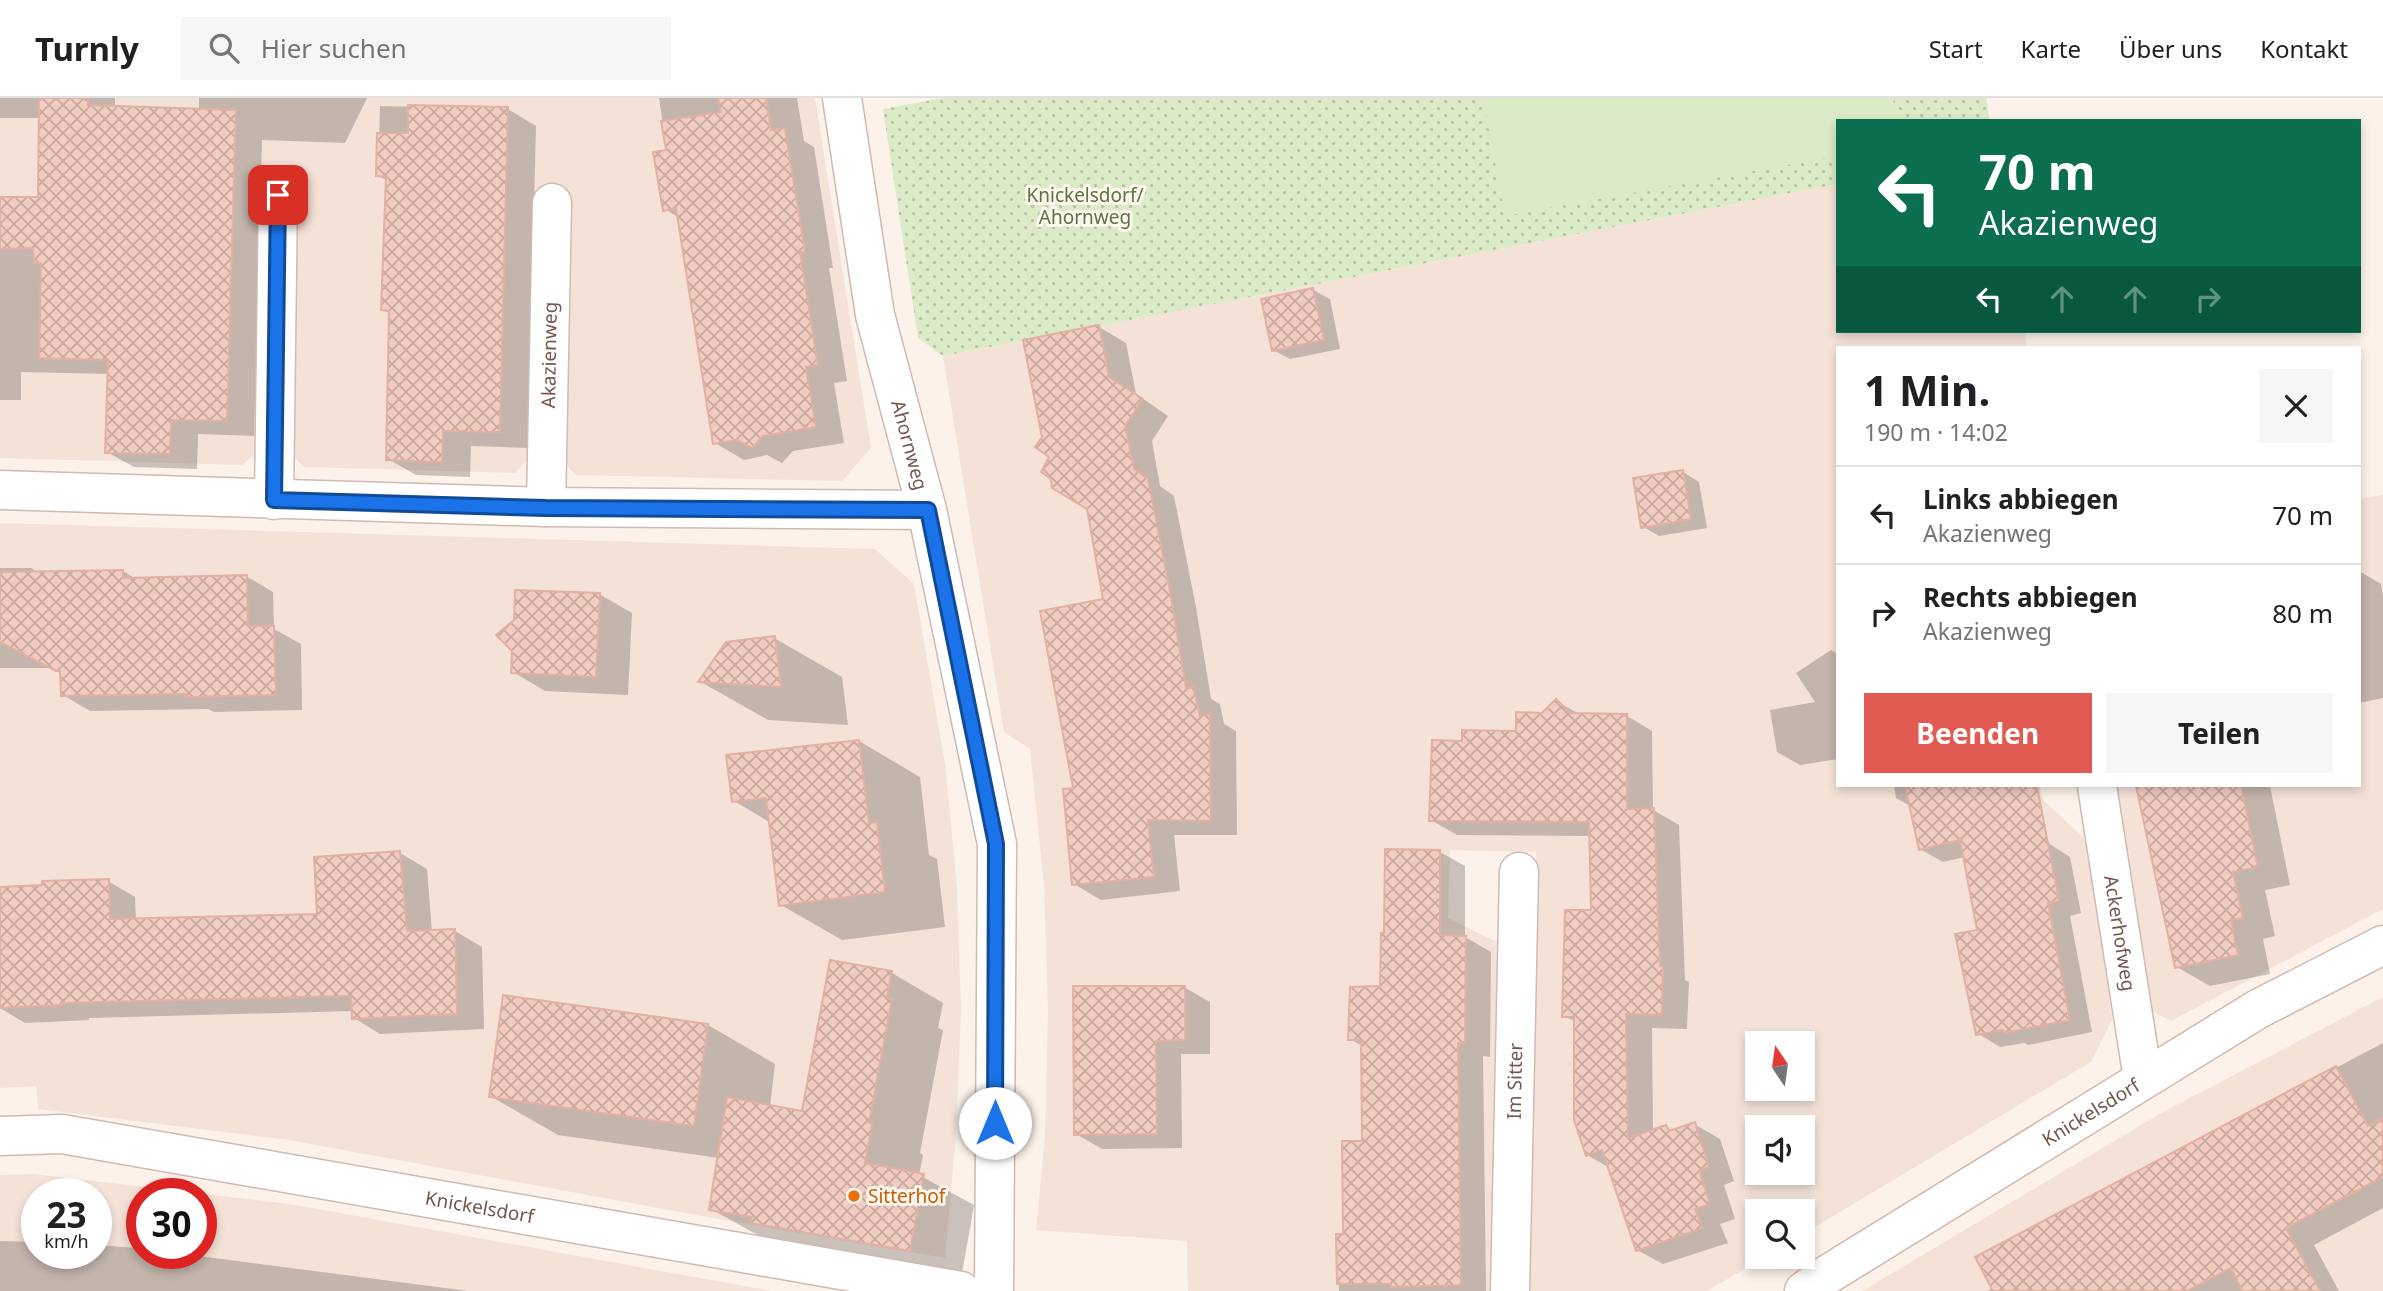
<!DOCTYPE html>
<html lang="de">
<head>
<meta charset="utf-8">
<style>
  :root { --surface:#fff; --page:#f6f6f6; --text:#202124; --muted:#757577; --line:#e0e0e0; --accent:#e25b52 }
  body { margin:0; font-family:"Noto Sans",sans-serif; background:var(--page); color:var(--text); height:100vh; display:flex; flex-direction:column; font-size:26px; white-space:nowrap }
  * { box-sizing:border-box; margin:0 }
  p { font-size:23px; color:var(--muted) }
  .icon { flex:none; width:38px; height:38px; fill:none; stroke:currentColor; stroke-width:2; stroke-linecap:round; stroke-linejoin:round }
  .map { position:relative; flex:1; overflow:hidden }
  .panel { position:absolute; left:1836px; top:248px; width:525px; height:441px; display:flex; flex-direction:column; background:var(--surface); border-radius:0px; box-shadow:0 4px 10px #0003 }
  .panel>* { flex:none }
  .banner { position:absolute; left:1836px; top:21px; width:525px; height:214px; border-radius:0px; box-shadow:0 4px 10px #0003; background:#0b6e4f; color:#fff; overflow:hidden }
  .needle { width:46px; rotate:347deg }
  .controls { position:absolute; left:1745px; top:933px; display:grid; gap:14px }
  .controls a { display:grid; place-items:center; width:70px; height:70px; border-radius:0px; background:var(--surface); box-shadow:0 4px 10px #0003; font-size:35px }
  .speed { position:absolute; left:21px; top:1080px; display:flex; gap:14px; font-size:35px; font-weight:700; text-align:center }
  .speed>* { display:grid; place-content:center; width:91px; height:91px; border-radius:50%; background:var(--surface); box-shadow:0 4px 10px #0003; line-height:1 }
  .speed small { font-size:18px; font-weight:400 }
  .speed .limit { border:10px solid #d22; background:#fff; color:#111 }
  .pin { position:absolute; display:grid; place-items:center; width:60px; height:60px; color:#fff; margin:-30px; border-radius:14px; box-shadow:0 4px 10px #0006 }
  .me { position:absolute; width:77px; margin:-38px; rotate:0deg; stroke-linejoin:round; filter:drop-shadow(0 0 5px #0008) }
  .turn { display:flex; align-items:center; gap:24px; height:147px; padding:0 28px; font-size:32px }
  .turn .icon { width:91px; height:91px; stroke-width:2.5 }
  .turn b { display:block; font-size:49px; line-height:60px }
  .lanes { display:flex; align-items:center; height:66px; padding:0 28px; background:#0003; justify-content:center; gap:35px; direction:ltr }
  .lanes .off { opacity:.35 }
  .round { display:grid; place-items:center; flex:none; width:74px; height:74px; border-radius:0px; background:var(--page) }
  .overview { display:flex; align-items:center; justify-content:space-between; height:119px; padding:0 28px }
  h1 { font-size:42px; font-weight:700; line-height:52px }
  .cta { display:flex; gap:14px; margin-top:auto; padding:14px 28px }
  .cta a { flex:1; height:80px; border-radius:0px; background:var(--accent); color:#fff; font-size:28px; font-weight:700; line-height:80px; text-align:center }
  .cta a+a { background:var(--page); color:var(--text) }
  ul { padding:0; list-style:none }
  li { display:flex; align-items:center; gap:21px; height:98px; padding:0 28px; border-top:2px solid var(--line) }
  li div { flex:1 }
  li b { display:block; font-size:26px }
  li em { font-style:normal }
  header { display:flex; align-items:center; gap:42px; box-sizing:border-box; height:98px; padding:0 35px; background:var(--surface); border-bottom:2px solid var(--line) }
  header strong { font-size:33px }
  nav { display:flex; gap:38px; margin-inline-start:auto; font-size:24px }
  .search { width:490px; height:63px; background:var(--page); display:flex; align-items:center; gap:18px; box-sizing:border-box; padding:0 24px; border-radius:0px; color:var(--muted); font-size:26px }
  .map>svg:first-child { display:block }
</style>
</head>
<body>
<header>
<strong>Turnly</strong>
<div class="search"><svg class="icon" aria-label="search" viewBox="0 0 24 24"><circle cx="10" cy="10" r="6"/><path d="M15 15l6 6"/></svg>Hier suchen</div>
<nav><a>Start</a><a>Karte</a><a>Über uns</a><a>Kontakt</a></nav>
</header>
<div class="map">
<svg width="2383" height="1193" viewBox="0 0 2383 1193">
  <defs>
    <pattern id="park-dots" width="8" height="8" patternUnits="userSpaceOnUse" patternTransform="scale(1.75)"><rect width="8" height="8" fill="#dbeac7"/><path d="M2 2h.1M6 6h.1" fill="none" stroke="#b6c0a4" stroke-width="1.8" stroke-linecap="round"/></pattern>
    <pattern id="building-cross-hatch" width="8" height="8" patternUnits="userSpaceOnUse" patternTransform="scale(1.75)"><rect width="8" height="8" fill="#f1ccc1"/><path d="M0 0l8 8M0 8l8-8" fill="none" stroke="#c8a89f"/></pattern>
  </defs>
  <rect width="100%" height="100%" fill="#fcf2e9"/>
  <g fill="#f4e2d7" fill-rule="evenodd">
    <path d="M0 0H815L871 350 842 383 576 377 558 358 532 357 515 375 304 369 287 351H261L242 367 0 360Z"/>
    <path d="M1837 86 1838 233H2024L2027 250H1838V688H2040L2043 702 2088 744 2112 922 2091 964 1803 1136 1802 1113H1757V1158L1765 1159 1707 1193H1526L1536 754 1450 752 1448 820 1503 847 1496 1193H1188L1187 1143 1036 1132 1045 1038 1048 912 1044 787 1030 651 1004 634 943 258ZM1757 945H1802V990H1757ZM1757 1029H1802V1074H1757Z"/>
    <path d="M2383 397V811L2171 923 2141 907 2110 688H2359V401Z"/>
    <path d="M0 425 875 451 914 486 945 666 957 789 961 911 956 1037 945 1160 707 1119 289 1042 38 1011 36 988 0 990Z"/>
    <path d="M2383 899V1193H1862L2163 1014Z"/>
    <path d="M34 1076 290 1106 772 1193H0V1077ZM37 1096H96V1155H37ZM142 1096H201V1155H142Z"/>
  </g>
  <path fill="url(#park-dots)" d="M943 0H1986L1990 23H1838L1837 86 943 258 918 240 883 11Z"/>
  <path fill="#dbeac7" d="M1483 0H1893L1897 23H1838L1837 58 1505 118Z"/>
  <g fill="#0003">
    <path d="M0 0H115V10L199 13V0H367L345 45 262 42 254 338 198 336 197 371 134 369 107 354 109 276 21 274V302H0V101H40L41 20H0Z"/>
    <path d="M659 0H797L804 43 814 49 833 170H829L847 283 834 285 844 345 793 353 782 365 767 357 744 362 715 345 679 120 665 111 667 53Z"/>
    <path d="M380 8 508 11 536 28 528 350 471 348 470 379 416 377 388 361 391 216 383 211 387 83 378 77Z"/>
    <path d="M1313 192 1330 201 1340 251 1290 261 1273 252Z"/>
    <path d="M1099 229 1126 245 1136 296 1168 318 1152 343 1160 388 1174 398 1196 509 1211 601 1220 606 1224 626 1236 633 1237 737H1174L1180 793 1101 802 1074 786 1075 692 1105 502 1089 410 1051 359Z"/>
    <path d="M1683 374 1699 384 1707 430 1659 438 1642 428Z"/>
    <path d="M0 470H31L40 475 123 473 136 481 246 478 273 494 274 531 301 546 302 612 214 614 208 611 90 613 63 597 62 576 50 570H0Z"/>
    <path d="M2359 473 2381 486 2383 499V600L2359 605Z"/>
    <path d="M599 496 632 515 628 597 545 593 513 574 514 553Z"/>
    <path d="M774 540 842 579 848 627 768 622 701 584Z"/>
    <path d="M1831 552 1838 556V661L1800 667 1777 654 1770 612 1815 604 1796 575Z"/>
    <path d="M1556 603 1581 617 1627 618 1652 633 1653 712 1679 727 1685 882 1689 884 1687 931 1652 930 1653 1033 1666 1029 1673 1033 1694 1026 1720 1041 1734 1083 1724 1087 1735 1121 1720 1126 1728 1145 1663 1166 1637 1152 1610 1070 1587 1057 1576 924 1564 918 1593 814 1591 738 1457 737 1431 722 1464 645 1518 635 1543 617Z"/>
    <path d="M859 643 920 679 929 757 937 761 945 829 842 842 781 807 771 725 734 703Z"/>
    <path d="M1894 688H2016L2028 749 2048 745 2070 759 2081 815 2070 818 2092 934 2028 947 2024 945 2000 949 1977 935 1979 833 1965 759 1943 764 1920 751 1912 709 1896 700Z"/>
    <path d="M2138 688H2270L2290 787 2265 792 2275 838 2263 841 2270 876 2210 888 2177 869Z"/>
    <path d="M1440 754 1465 768V839L1491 854 1490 959 1483 958 1486 1193H1339L1338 1138H1345L1364 1044 1362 948 1350 941 1382 890Z"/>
    <path d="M400 755 427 771 432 834 455 833 482 849 484 931 380 936 354 920 353 913 89 920V922L25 925 0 910V791L108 783 135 799 136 823 319 818Z"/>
    <path d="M832 864 892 875 943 905 938 930 943 932 920 1055 923 1057 919 1077 974 1107 961 1181 763 1140 711 1111 719 1060 558 1037 490 998 504 899 708 927 775 966 770 1009 803 1015Z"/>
    <path d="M1184 889 1210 904V956H1181L1182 1050 1102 1051 1076 1036Z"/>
    <path d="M2383 945V1110L2314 1147 2339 1193H1987L1993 1190 1977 1160Z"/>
    <path d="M0 1143 37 1144V1155H96V1147L137 1150 142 1151V1155H176L468 1193H0Z"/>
  </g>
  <g fill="url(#building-cross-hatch)" stroke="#e3b0a2" stroke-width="2">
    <path d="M39 0H88V7L236 12 227 323 171 322 170 356 105 355 108 262 39 260 41 165H34L33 150 0 151V99H38Z"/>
    <path d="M718 0H766L771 32 785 30 805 154H800L818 267 806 269 816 329 763 338 752 350 737 342 713 346 676 110 663 113 653 54 666 52 661 23 721 14Z"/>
    <path d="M408 7 508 9 500 334 443 333 442 364 386 362 389 213 381 212 386 79 376 78 377 35H408Z"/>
    <path d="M1313 190 1324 242 1272 253 1261 201Z"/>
    <path d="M1099 227 1109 279 1143 301 1125 328 1134 371 1148 381 1170 493 1186 590 1193 589 1200 618 1210 616 1211 723 1148 722 1154 779 1072 787 1063 691 1073 690 1040 513 1103 501 1087 411 1052 390 1051 381 1041 374 1049 359 1035 349 1042 339 1023 242Z"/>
    <path d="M1683 372 1691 421 1641 430 1633 380Z"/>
    <path d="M123 472V480L247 477 248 528H274L276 597 185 599V596L61 598 60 573H56L0 544V474Z"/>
    <path d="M515 492 600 495 596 579 511 575 512 553 496 537 514 522Z"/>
    <path d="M775 538 781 589 698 584 726 544Z"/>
    <path d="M1556 601 1570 615 1627 616V711L1654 710 1660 868H1663L1662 917 1626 916 1628 1040 1666 1027 1669 1033 1695 1024 1709 1069 1699 1072 1710 1106 1695 1111 1703 1130 1636 1153 1602 1052 1586 1058 1574 1022V919H1562L1565 812H1591L1589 724 1429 723 1432 642 1462 643V632L1516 633V614L1542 615Z"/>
    <path d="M859 642 869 725 877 724 885 794 779 808 766 700 732 704 726 657Z"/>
    <path d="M1905 688H2037L2059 803 2048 805 2070 922 2004 935 2003 932 1976 937 1955 836 1977 832 1960 742 1919 752Z"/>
    <path d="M2136 688H2241L2258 769 2233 774 2243 820 2231 822 2238 857 2175 870Z"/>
    <path d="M1385 751 1440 752V837L1466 838 1465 945H1458L1461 1187 1391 1189V1186H1337L1336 1136H1343L1342 1043H1362L1361 942H1348L1350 889 1380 888 1381 835H1384Z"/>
    <path d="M400 753 407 833 455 831 457 916 352 921 351 898 62 905V907L0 910V789L42 787V783L109 781 110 821 317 816 314 759Z"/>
    <path d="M830 862 892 873 887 900 892 901 869 1025 872 1026 865 1065 924 1076 910 1153 750 1125 752 1119 709 1112 727 999 802 1013Z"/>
    <path d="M1073 888H1185V942L1156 943 1157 1036 1074 1037Z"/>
    <path d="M503 897 708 926 694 1028 489 999Z"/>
    <path d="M2336 968 2368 1028 2383 1020V1079L2286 1130 2320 1193H2242L2231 1170 2187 1193H1993L1975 1159Z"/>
  </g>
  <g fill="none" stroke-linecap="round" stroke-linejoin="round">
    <g stroke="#d0bab1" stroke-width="41">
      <g id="street">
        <path id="s1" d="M842 0 875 217 927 412 997 746 994 1193"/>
        <path d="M0 392 546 409 927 412"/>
        <path d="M274 402 278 97"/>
        <path id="s2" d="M546 409 552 105"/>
        <path id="s3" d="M2097 688 2143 981"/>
        <path id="s4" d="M0 1038 62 1036 961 1193"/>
        <path id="s5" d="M1510 1193 1519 774"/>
        <path id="s6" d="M1804 1193 1822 1180 2258 911 2383 847"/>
      </g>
    </g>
    <use href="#street" stroke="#fff" stroke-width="38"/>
  </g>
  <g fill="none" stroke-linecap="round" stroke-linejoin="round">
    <g stroke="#114b97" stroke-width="18">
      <path id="route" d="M278 97 274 402 546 410 928 412 996 746 995 1025"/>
    </g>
    <use href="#route" stroke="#1a73e8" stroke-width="12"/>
  </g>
  <circle fill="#e8710a" stroke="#fef6ef" stroke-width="2.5" cx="854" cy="1098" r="7"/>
  <g text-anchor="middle" stroke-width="6" stroke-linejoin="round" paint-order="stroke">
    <g font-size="19" fill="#597542" stroke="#fef6ef">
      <text x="1085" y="104">Knickelsdorf/<tspan x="1085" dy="22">Ahornweg</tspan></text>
    </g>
    <g font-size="19" fill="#76554d" stroke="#fef6ef">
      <text dy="7" stroke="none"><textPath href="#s2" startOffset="152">Akazienweg</textPath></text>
      <text dy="7" stroke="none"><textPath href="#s1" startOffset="354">Ahornweg</textPath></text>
      <text dy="7" stroke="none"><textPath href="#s3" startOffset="149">Ackerhofweg</textPath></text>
      <text dy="7" stroke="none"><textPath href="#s5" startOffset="210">Im Sitter</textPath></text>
      <text dy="7" stroke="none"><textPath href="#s6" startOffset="338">Knickelsdorf</textPath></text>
      <text dy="7" stroke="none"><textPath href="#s4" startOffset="486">Knickelsdorf</textPath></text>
    </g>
    <g font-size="19" fill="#c56008" stroke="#fef6ef" text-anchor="start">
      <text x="868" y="1105">Sitterhof</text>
    </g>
  </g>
</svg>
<div class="controls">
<a><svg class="needle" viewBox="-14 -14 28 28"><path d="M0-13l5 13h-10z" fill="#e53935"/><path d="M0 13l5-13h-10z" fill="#757577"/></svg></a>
<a><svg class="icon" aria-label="sound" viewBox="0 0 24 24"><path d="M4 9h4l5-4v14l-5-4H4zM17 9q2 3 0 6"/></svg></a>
<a><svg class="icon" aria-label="search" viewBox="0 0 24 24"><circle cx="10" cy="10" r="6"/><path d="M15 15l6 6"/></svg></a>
</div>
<div class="speed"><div>23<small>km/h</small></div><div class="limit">30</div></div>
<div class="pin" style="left:278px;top:97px;background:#d93025"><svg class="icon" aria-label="arrive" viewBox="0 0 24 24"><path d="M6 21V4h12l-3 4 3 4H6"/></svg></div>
<svg class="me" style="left:995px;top:1025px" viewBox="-20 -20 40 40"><circle r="19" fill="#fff"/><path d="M0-13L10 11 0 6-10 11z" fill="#1a73e8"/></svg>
<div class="banner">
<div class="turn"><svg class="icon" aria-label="left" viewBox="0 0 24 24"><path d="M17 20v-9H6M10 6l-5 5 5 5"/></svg><div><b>70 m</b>Akazienweg</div></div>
<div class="lanes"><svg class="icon" aria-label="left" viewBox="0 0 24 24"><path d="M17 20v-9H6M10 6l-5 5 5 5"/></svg><svg class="icon off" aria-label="ahead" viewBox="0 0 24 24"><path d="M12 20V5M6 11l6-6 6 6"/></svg><svg class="icon off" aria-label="ahead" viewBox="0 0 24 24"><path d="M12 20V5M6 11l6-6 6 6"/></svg><svg class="icon off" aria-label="right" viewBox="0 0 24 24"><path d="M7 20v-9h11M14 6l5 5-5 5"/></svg></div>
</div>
<section class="panel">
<div class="overview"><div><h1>1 Min.</h1><p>190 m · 14:02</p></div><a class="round"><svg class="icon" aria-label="close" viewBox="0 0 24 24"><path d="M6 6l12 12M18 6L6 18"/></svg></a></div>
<ul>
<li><svg class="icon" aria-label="left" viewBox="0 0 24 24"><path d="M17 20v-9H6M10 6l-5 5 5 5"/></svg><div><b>Links abbiegen</b><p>Akazienweg</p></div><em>70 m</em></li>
<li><svg class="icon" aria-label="right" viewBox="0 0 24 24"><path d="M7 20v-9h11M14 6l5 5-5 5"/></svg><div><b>Rechts abbiegen</b><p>Akazienweg</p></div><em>80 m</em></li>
</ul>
<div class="cta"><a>Beenden</a><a>Teilen</a></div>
</section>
</div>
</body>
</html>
